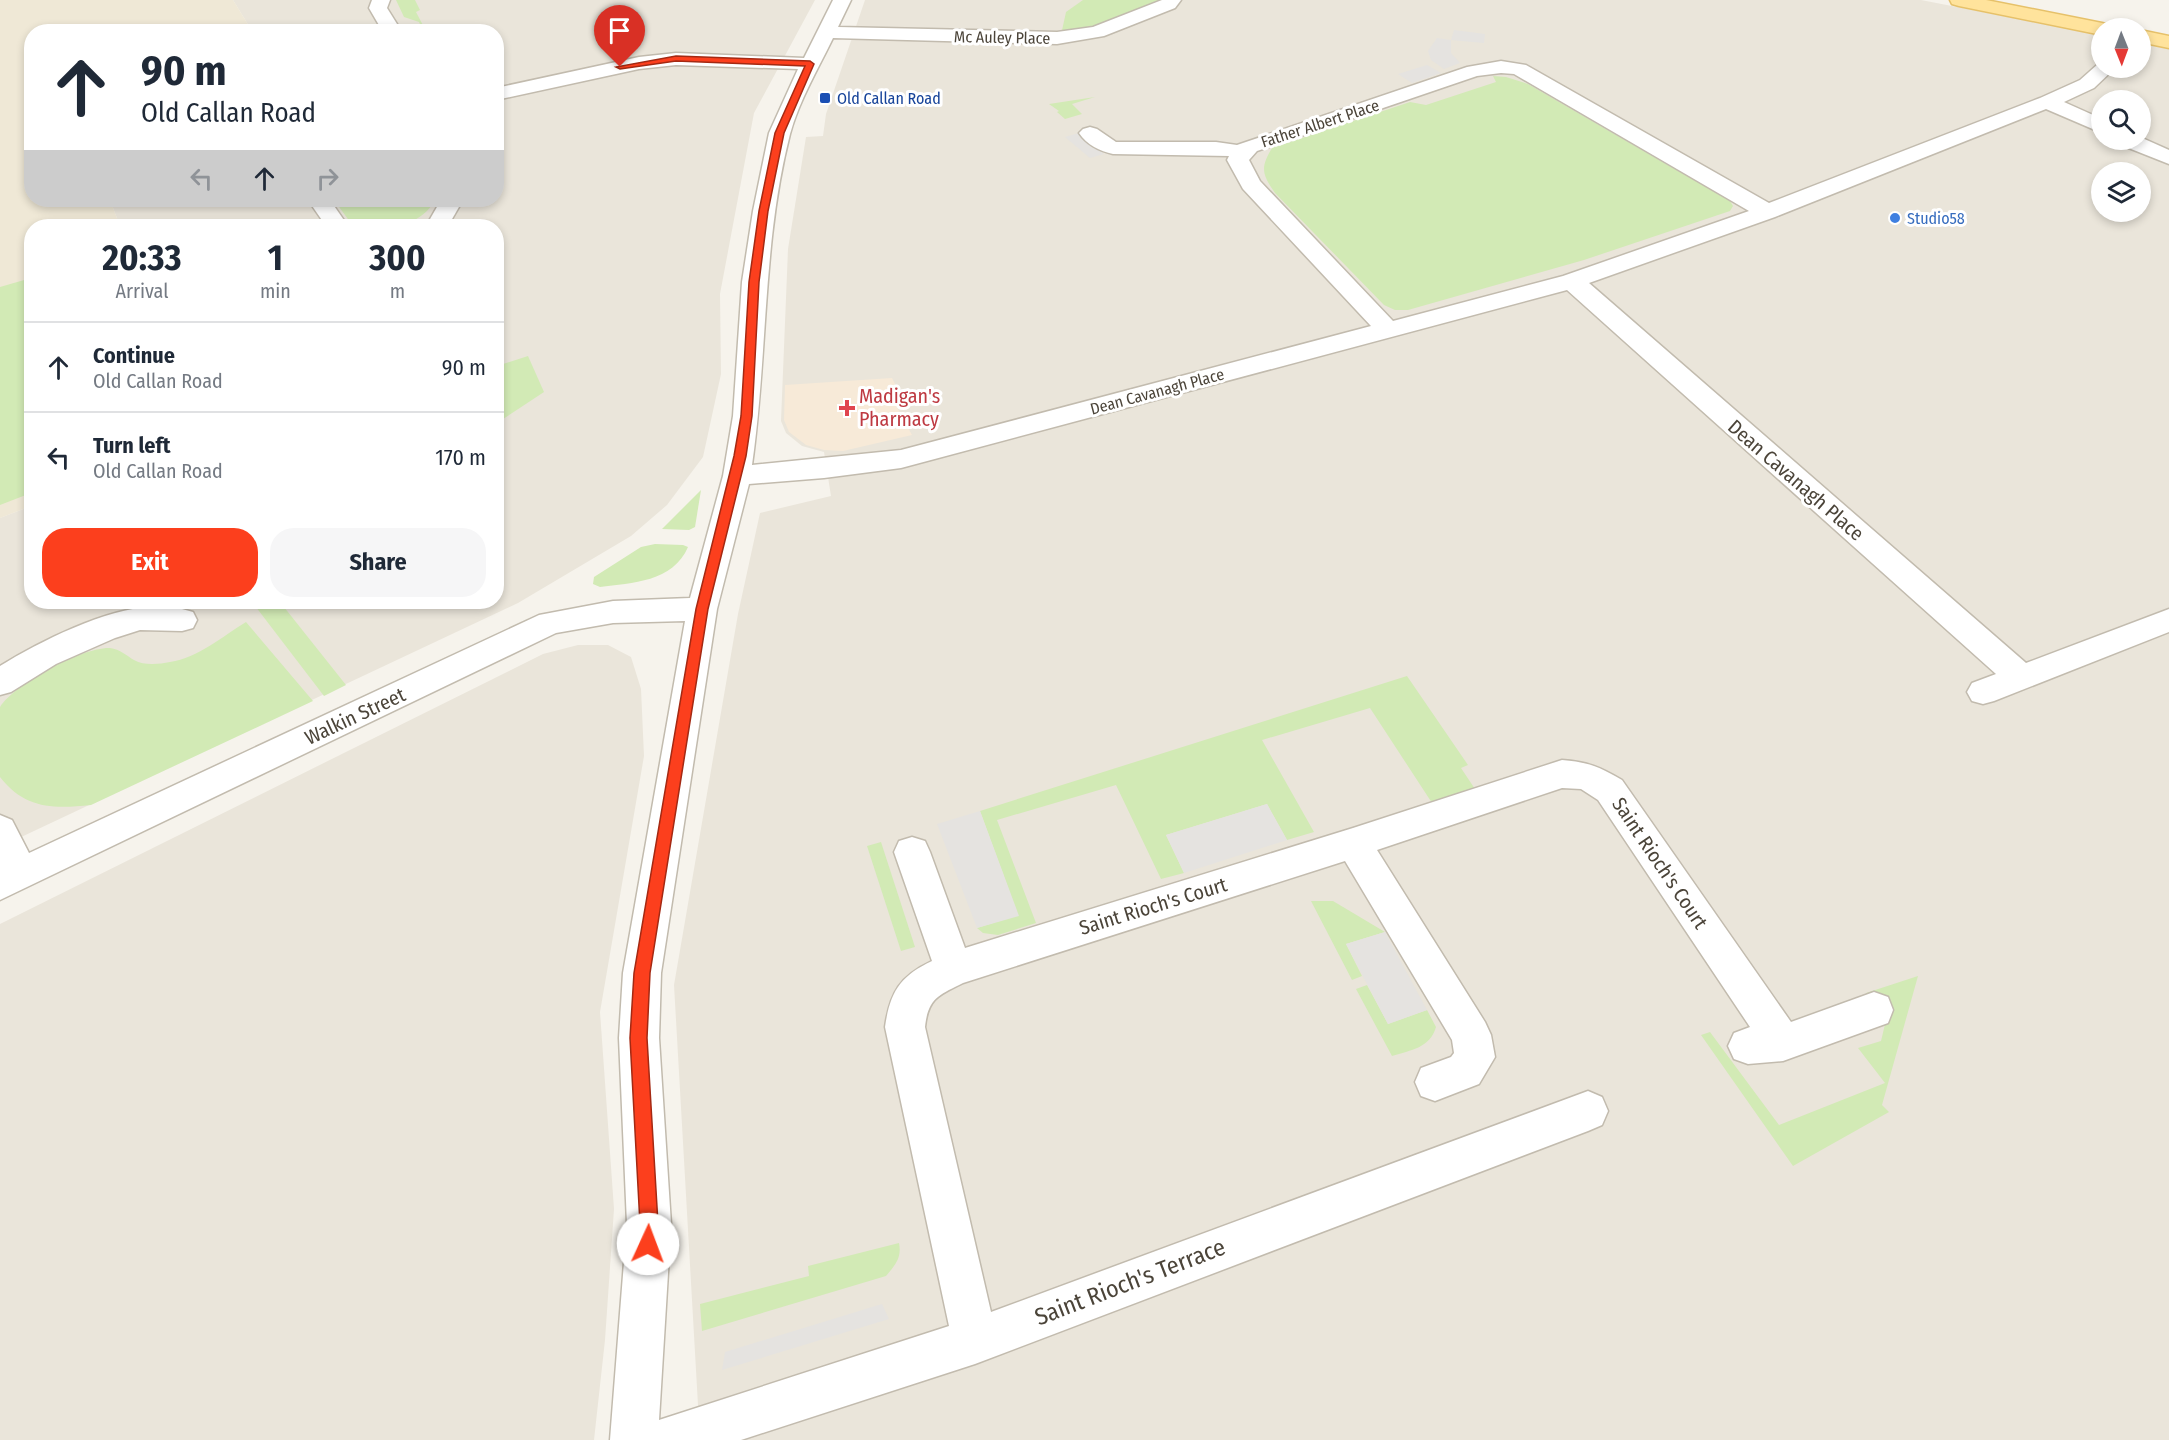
<!DOCTYPE html>
<html lang="en">
<head>
<meta charset="utf-8">
<style>
  :root { --surface:#fff; --page:#f6f6f7; --text:#1f2937; --muted:#747a83; --line:#e0e1e3; --accent:#fc3f1d }
  body { margin:0; font-family:"Fira Sans Condensed",sans-serif; background:var(--page); color:var(--text); height:100vh; display:flex; flex-direction:column; font-size:22px; white-space:nowrap }
  * { box-sizing:border-box; margin:0 }
  p { font-size:20px; color:var(--muted) }
  .icon { flex:none; width:33px; height:33px; fill:none; stroke:currentColor; stroke-width:2; stroke-linecap:round; stroke-linejoin:round }
  .map { position:relative; flex:1; overflow:hidden }
  .side { position:absolute; left:24px; top:219px; width:480px; height:390px; display:flex; flex-direction:column; background:var(--surface); border-radius:24px; box-shadow:0 3px 9px #0003 }
  .side>* { flex:none }
  .banner { position:absolute; left:24px; top:24px; width:480px; height:183px; border-radius:24px; box-shadow:0 3px 9px #0003; background:#fff; color:var(--text); overflow:hidden }
  .needle { width:39px; rotate:179deg }
  .fabs { position:absolute; left:2091px; top:18px; display:grid; gap:12px }
  .fabs a { display:grid; place-items:center; width:60px; height:60px; border-radius:50%; background:var(--surface); box-shadow:0 3px 9px #0003; font-size:30px }
  .pin { position:absolute; display:grid; place-items:center; width:51px; height:51px; color:#fff; margin:-62px -26px; border-radius:50% 50% 50% 0; rotate:-45deg; box-shadow:0 0 6px #0007 }
  .pin .icon { rotate:45deg }
  .me { position:absolute; width:66px; margin:-33px; rotate:2deg; stroke-linejoin:round; filter:drop-shadow(0 0 4px #0008) }
  .turn { display:flex; align-items:center; gap:21px; height:126px; padding:0 18px; font-size:27px }
  .turn .icon { width:78px; height:78px; stroke-width:2.5 }
  .turn b { display:block; font-size:42px; line-height:51px }
  .lanes { display:flex; align-items:center; height:57px; padding:0 18px; background:#0003; justify-content:center; gap:30px; direction:ltr }
  .lanes .off { opacity:.35 }
  .eta { display:flex; justify-content:space-evenly; align-items:center; height:102px; text-align:center }
  .eta b { font-size:36px; font-weight:700; line-height:42px }
  .primary-button { display:flex; gap:12px; margin-top:auto; padding:12px 18px }
  .primary-button a { flex:1; height:69px; border-radius:24px; background:var(--accent); color:#fff; font-size:24px; font-weight:700; line-height:69px; text-align:center }
  .primary-button a+a { background:var(--page); color:var(--text) }
  ul { padding:0; list-style:none }
  li { display:flex; align-items:center; gap:18px; height:90px; padding:0 18px; border-top:2px solid var(--line) }
  li div { flex:1 }
  li b { display:block; font-size:22px }
  li em { font-style:normal }
  .map>svg:first-child { display:block }
</style>
</head>
<body>
<div class="map">
<svg width="2169" height="1440" viewBox="0 0 2169 1440">
  <rect width="100%" height="100%" fill="#f6f3ec"/>
  <g fill="#eae5da" fill-rule="evenodd">
    <path d="M233 0H815L754 113 720 294 721 374 703 457 667 505 631 536 518 603 0 847V518L31 506 32 602H496V226H120L110 200H496V32L252 31Z"/>
    <path d="M865 0H1921L2101 35 2102 68H2140L2141 43 2169 49V1440H700L674 985 738 614 760 513 831 496 824 452 802 446 786 433 781 421 788 249 806 137 823 136 826 114ZM2102 100H2140V140H2102ZM2102 172H2140V212H2102Z"/>
    <path d="M578 645H608L631 657 641 689 644 756 600 1012 614 1209 605 1340 594 1440H0V924L543 654Z"/>
  </g>
  <path fill="#f7ead8" d="M892 378 905 404 897 407 912 435 843 451 824 450 806 445 789 432 784 420 785 385Z"/>
  <path fill="#efe8d6" d="M0 0H233L252 31 32 32V200H110L120 226H32L31 506 0 518Z"/>
  <g fill="#d2eab5">
    <path d="M396 0H415L420 10 416 12 426 31H423L419 22 404 17Z"/>
    <path d="M1083 0H1162L1083 30 1061 35 1066 12Z"/>
    <path d="M1493 76 1506 77 1528 84 1730 201 1733 206 1730 211 1584 260 1408 310H1395L1384 305 1275 193C1262 174 1260 168 1272 148L1410 102 1426 105 1496 82Z"/>
    <path d="M1095 97 1072 104 1082 114 1065 119 1057 112 1059 111 1049 104Z"/>
    <path d="M334 200H435C418 231 383 227 353 226Z"/>
    <path d="M31 278V493L0 505V287Z"/>
    <path d="M528 356 544 392 497 423V366Z"/>
    <path d="M701 490 695 527 689 530 662 529Z"/>
    <path d="M655 544 683 545 688 547C673 582 632 583 600 587L593 584 594 577 641 547Z"/>
    <path d="M252 602H280L346 685 324 696Z"/>
    <path d="M246 622 313 701 91 805C53 809 25 809 0 777V707C16 683 82 647 110 648 120 649 127 656 134 660 145 666 159 664 170 662 198 658 223 636 246 622Z"/>
    <path d="M1407 676 1468 765 1461 768 1477 792 1434 806 1370 708 1262 740 1314 832 1287 840 1267 804 1166 835 1184 873 1161 879 1116 785 997 820 1036 923 998 935 983 933 977 928 1018 915 980 811Z"/>
    <path d="M881 842 915 947 901 951 867 846Z"/>
    <path d="M1311 901H1333L1385 932 1346 944 1362 976 1352 980Z"/>
    <path d="M1918 976 1882 1105 1889 1112 1793 1166 1701 1035 1710 1032 1779 1125 1885 1083 1858 1048 1881 1041 1886 1020 1866 993Z"/>
    <path d="M1367 985 1388 1024 1427 1010 1436 1027C1430 1048 1411 1050 1392 1056L1356 989Z"/>
    <path d="M899 1243C902 1258 895 1265 886 1276L702 1331 700 1304 809 1276 808 1266Z"/>
  </g>
  <g fill="#e5e3e0">
    <path d="M1454 30 1485 34 1484 43 1451 40V53L1460 63 1444 69 1431 60 1428 51 1437 38 1451 40Z"/>
    <path d="M1427 65 1441 73 1412 83 1398 74Z"/>
    <path d="M1079 133 1104 154 1090 158 1065 137Z"/>
    <path d="M1267 804 1287 840 1184 873 1166 835Z"/>
    <path d="M980 811 1019 916 977 928 937 824Z"/>
    <path d="M1385 932 1427 1010 1388 1024 1346 944Z"/>
    <path d="M882 1304 889 1319 722 1370 725 1352Z"/>
  </g>
  <g fill="none" stroke-linecap="round" stroke-linejoin="round">
    <g stroke="#c2bbae" stroke-width="3">
      <g id="minor">
        <path d="M372 0H390L387 8 402 32H383L369 8Z"/>
        <path d="M833 0H851L838 27 1057 32 1093 27 1162 0H1181L1175 8 1104 36 1057 44 833 38C818 69 799 101 790 134 762 243 768 355 752 465L901 450 1371 326 1243 189 1227 160 1229 156 1113 154C1100 151 1087 145 1079 133L1083 129 1090 127 1097 129 1116 142H1216L1237 145 1467 67 1501 61 1526 65 1769 203 2040 98 2080 80 2098 64 2102 63V68H2115L2094 88 2064 102 2102 119V133L2046 109 1775 217 1589 283 2026 663 2169 609V632L1994 701 1983 704 1972 701 1967 692 1972 683 1996 674 1567 290 901 468 824 478 749 484 717 609 661 973 659 1038 671 1224 659 1420 949 1326 885 1027C890 992 900 976 932 961L894 852 899 841 912 837 925 841 930 852 965 948 1353 828 1562 760C1588 762 1600 767 1622 780L1791 1022 1874 992 1888 997 1893 1010 1888 1023 1783 1061 1748 1064 1734 1059 1728 1046 1734 1033 1750 1027 1598 800 1581 789 1562 788 1377 850 1485 1022 1491 1035 1495 1057 1479 1084 1435 1101 1421 1096 1415 1082 1421 1068 1451 1057 1454 1053 1452 1040 1345 861 963 983C939 995 928 998 925 1027L991 1312 1588 1091 1602 1097 1608 1111 1602 1125 1588 1131 975 1364 741 1440H610L627 1224 619 1038 623 973 685 621 613 623 556 633 0 900V815L12 820 29 853 539 615 613 601 690 598 723 476 733 416 742 282 753 211 769 133 798 69 676 65 639 69 496 100V88L639 57 676 53 804 58ZM1501 73 1514 74 1749 211 1563 276 1393 321 1260 181 1249 160 1257 151 1477 76Z"/>
        <path d="M2140 137 2169 150V164L2121 145 2118 140H2140Z"/>
        <path d="M308 200H330L348 226H326Z"/>
        <path d="M441 200H463L448 226H426Z"/>
        <path d="M152 607 182 609 193 612 197 620 193 628 182 631 140 630 115 638 56 664 11 692 0 695V666C39 642 106 608 152 607Z"/>
      </g>
    </g>
    <g stroke="#e6c16a" stroke-width="3">
      <g id="major">
        <path d="M1950 0H1986L2102 23 2109 25 2111 28H2102V35L1959 6 1952 4Z"/>
        <path d="M2140 30 2169 36V48L2140 42Z"/>
      </g>
    </g>
    <use href="#minor" fill="#fff" fill-rule="evenodd"/>
    <use href="#major" fill="#ffe39c" fill-rule="evenodd"/>
  </g>
  <path fill="#fc3f1d" stroke="#a42913" stroke-width="1.5" d="M676 56 810 61 814 64 784 133 768 211 759 282 752 416 746 456 708 609 650 973 647 1038 658 1224 654 1250 648 1253 641 1250 639 1244 640 1224 630 1038 634 973 696 609 734 456 741 416 749 282 759 211 775 133 805 66 676 61 620 69 616 67Z"/>
  <rect fill="#1a4fb4" stroke="#fff" stroke-width="2" x="819" y="92" width="12" height="12" rx="3"/>
  <circle fill="#3f7fe0" stroke="#fff" stroke-width="2" cx="1895" cy="218" r="6"/>
  <path fill="#e0444e" stroke="#fff" stroke-width="2" d="M844 399h6v6h6v6h-6v6h-6v-6h-6v-6h6z"/>
  <g text-anchor="middle" stroke-width="6" stroke-linejoin="round" paint-order="stroke">
    <g font-size="16" fill="#4b4439" stroke="#fff">
      <text transform="translate(1002 37) rotate(1)" y="6">Mc Auley Place</text>
      <text transform="translate(1320 123) rotate(-18)" y="6">Father Albert Place</text>
      <text transform="translate(1157 391) rotate(-15)" y="6">Dean Cavanagh Place</text>
    </g>
    <g font-size="16" fill="#164399" stroke="#fff" text-anchor="start">
      <text x="837" y="104">Old Callan Road</text>
    </g>
    <g font-size="16" fill="#366cbe" stroke="#fff" text-anchor="start">
      <text x="1907" y="224">Studio58</text>
    </g>
    <g font-size="20" fill="#be3a42" stroke="#fff" text-anchor="start">
      <text x="859" y="403">Madigan's<tspan x="859" dy="23">Pharmacy</tspan></text>
    </g>
    <g font-size="20" fill="#4b4439" stroke="#fff">
      <text transform="translate(1796 480) rotate(41)" y="7">Dean Cavanagh Place</text>
      <text transform="translate(355 716) rotate(-25)" y="7">Walkin Street</text>
      <text transform="translate(1660 863) rotate(56)" y="7">Saint Rioch's Court</text>
      <text transform="translate(1153 906) rotate(-17)" y="7">Saint Rioch's Court</text>
    </g>
    <g font-size="24" fill="#4b4439" stroke="#fff">
      <text transform="translate(1130 1282) rotate(-21)" y="8">Saint Rioch's Terrace</text>
    </g>
  </g>
</svg>
<div class="fabs">
<a><svg class="needle" viewBox="-14 -14 28 28"><path d="M0-13l5 13h-10z" fill="#e53935"/><path d="M0 13l5-13h-10z" fill="#747a83"/></svg></a>
<a><svg class="icon" aria-label="search" viewBox="0 0 24 24"><circle cx="10" cy="10" r="6"/><path d="M15 15l6 6"/></svg></a>
<a><svg class="icon" aria-label="layers" viewBox="0 0 24 24"><path d="M12 4l9 5-9 5-9-5zM3 14l9 5 9-5"/></svg></a>
</div>
<div class="pin" style="left:620px;top:67px;background:#d93025"><svg class="icon" aria-label="arrive" viewBox="0 0 24 24"><path d="M6 21V4h12l-3 4 3 4H6"/></svg></div>
<svg class="me" style="left:648px;top:1244px" viewBox="-20 -20 40 40"><circle r="19" fill="#fff"/><path d="M0-13L10 11 0 6-10 11z" fill="#fc3f1d"/></svg>
<div class="banner">
<div class="turn"><svg class="icon" aria-label="ahead" viewBox="0 0 24 24"><path d="M12 20V5M6 11l6-6 6 6"/></svg><div><b>90 m</b>Old Callan Road</div></div>
<div class="lanes"><svg class="icon off" aria-label="left" viewBox="0 0 24 24"><path d="M17 20v-9H6M10 6l-5 5 5 5"/></svg><svg class="icon" aria-label="ahead" viewBox="0 0 24 24"><path d="M12 20V5M6 11l6-6 6 6"/></svg><svg class="icon off" aria-label="right" viewBox="0 0 24 24"><path d="M7 20v-9h11M14 6l5 5-5 5"/></svg></div>
</div>
<section class="side">
<div class="eta">
<div><b>20:33</b><p>Arrival</p></div>
<div><b>1</b><p>min</p></div>
<div><b>300</b><p>m</p></div>
</div>
<ul>
<li><svg class="icon" aria-label="ahead" viewBox="0 0 24 24"><path d="M12 20V5M6 11l6-6 6 6"/></svg><div><b>Continue</b><p>Old Callan Road</p></div><em>90 m</em></li>
<li><svg class="icon" aria-label="left" viewBox="0 0 24 24"><path d="M17 20v-9H6M10 6l-5 5 5 5"/></svg><div><b>Turn left</b><p>Old Callan Road</p></div><em>170 m</em></li>
</ul>
<div class="primary-button"><a>Exit</a><a>Share</a></div>
</section>
</div>
</body>
</html>
